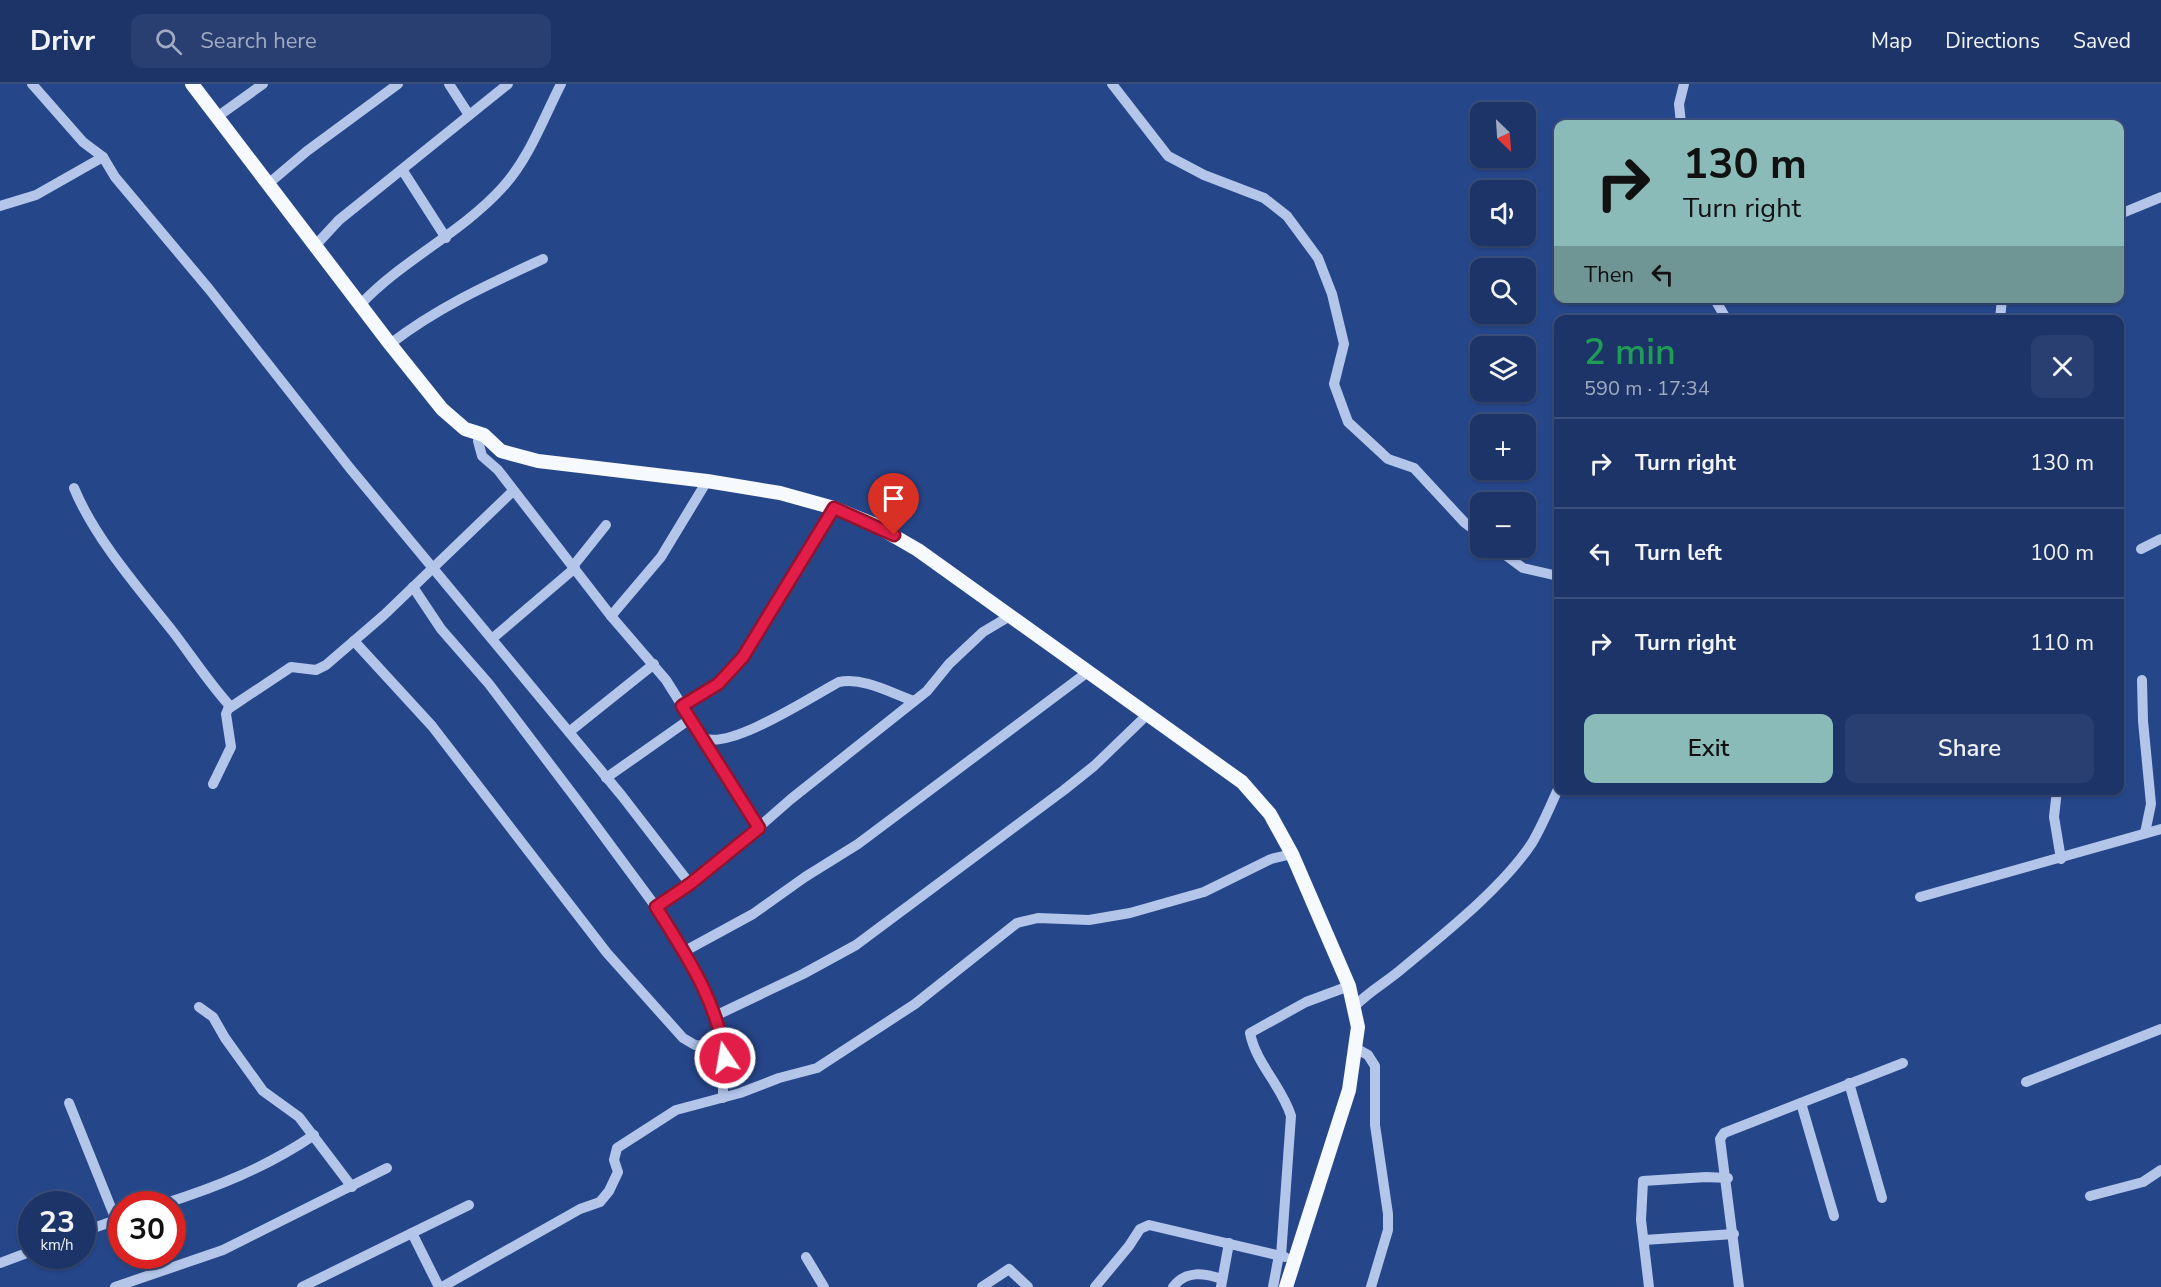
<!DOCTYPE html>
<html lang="en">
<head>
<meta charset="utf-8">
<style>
  :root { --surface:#1c3468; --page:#293f71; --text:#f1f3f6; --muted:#a0aac0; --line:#3a4f7c; --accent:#8bbbb9 }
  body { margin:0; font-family:"Nunito Sans",sans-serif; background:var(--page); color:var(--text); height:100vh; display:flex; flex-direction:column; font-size:22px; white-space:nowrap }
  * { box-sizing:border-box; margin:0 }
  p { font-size:20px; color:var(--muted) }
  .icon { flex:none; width:33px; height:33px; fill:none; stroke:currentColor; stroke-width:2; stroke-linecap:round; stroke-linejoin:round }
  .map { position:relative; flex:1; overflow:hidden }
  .details { position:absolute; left:1554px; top:231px; width:570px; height:480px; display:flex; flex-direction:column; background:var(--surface); border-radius:12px; box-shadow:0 2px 4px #0004,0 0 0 2px var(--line) }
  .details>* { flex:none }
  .top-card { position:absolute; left:1554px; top:36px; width:570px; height:183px; border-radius:12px; box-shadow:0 2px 4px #0004,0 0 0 2px var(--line); background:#8bbbb9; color:#111; overflow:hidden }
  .needle { width:39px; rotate:155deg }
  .controls { position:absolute; left:1470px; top:18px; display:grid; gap:12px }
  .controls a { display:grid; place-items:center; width:66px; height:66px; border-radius:12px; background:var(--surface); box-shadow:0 2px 4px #0004,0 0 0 2px var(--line); font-size:30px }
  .speed { position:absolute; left:18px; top:1107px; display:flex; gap:12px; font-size:30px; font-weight:700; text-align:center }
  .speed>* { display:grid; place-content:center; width:78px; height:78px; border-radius:50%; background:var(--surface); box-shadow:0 2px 4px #0004,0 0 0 2px var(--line); line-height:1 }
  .speed small { font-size:15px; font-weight:400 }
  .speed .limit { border:9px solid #d22; background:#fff; color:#111 }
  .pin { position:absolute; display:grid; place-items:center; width:51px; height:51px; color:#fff; margin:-62px -26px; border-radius:50% 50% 50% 0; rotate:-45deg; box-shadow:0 0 6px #0007 }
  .pin .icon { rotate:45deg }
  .me { position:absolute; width:66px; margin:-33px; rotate:348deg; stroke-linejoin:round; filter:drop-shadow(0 0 4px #0008) }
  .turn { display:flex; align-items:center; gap:21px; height:126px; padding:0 30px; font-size:27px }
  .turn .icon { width:78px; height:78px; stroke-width:2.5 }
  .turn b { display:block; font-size:42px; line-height:51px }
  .then { display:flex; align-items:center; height:57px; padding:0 30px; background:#0003; gap:12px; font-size:22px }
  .round { display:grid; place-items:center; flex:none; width:63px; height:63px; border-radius:12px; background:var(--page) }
  .headline { display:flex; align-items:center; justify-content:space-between; height:102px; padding:0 30px }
  h1 { font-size:36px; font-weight:600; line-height:45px; color:#1e9e55 }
  .action { display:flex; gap:12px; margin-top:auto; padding:12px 30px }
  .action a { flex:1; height:69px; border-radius:12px; background:var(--accent); color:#111; font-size:24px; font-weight:600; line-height:69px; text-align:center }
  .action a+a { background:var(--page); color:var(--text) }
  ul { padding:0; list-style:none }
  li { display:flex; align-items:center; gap:18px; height:90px; padding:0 30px; border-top:2px solid var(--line) }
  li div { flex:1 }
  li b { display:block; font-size:22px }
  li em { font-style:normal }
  header { display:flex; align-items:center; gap:36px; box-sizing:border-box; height:84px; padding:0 30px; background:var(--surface); border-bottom:2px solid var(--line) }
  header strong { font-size:28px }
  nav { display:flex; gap:33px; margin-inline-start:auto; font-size:21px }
  .search { width:420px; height:54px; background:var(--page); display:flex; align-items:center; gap:15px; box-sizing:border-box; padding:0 21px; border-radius:12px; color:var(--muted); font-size:22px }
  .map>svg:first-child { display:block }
</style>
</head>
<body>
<header>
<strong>Drivr</strong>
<div class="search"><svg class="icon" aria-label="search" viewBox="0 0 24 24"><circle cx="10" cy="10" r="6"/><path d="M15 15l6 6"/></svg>Search here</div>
<nav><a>Map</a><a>Directions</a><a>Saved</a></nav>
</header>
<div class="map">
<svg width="2161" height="1203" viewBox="0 0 2161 1203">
  <rect width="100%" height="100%" fill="#26468a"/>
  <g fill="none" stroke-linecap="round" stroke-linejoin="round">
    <g stroke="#b3c6ea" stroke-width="10">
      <path d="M32 0 83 58 103 73 115 93 209 205 349 383 622 712 690 800"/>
      <path d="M449 0 469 31"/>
      <path d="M1112 0 1168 72 1204 91 1264 114 1287 132 1318 174 1332 210 1344 260 1334 300 1348 338 1388 375 1414 384 1465 439 1480 450"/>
      <path d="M217 33 263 0"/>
      <path d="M1681 40 1679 20 1684 0"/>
      <path d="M403 87 446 154"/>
      <path d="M268 100 307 67 398 0"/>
      <path d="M0 122 36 111 103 73"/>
      <path d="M2120 130 2161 113"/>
      <path d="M314 163 339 136 508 0"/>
      <path d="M1714 214 1727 236"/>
      <path d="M360 221C402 176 460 150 502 104 529 75 543 35 561 0"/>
      <path d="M2000 236 2002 214"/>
      <path d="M390 260C438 223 489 200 543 175"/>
      <path d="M484 351 478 357 482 372 498 386 611 532 666 596 759 744"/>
      <path d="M74 404C95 455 140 506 174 549 193 574 209 599 230 622"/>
      <path d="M1496 464 1523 484 1558 492"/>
      <path d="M2141 465 2161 455"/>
      <path d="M413 503 441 545 489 600 580 720 656 823 695 884 715 932 723 963V1014"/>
      <path d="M611 532 661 473 707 397"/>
      <path d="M493 554 575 484 574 481 606 441"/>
      <path d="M354 557 432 642 607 869 683 954 695 961 723 963"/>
      <path d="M2142 596 2143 637 2151 720 2145 749"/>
      <path d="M682 622 718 600 743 573 834 424"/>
      <path d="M569 648 654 580"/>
      <path d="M704 654C731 666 814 611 839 598 864 593 891 609 914 617"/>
      <path d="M606 694 690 635"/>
      <path d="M213 700 231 663 226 630 228 625 291 583 316 586 326 581 384 531 513 407"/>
      <path d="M2057 706 2054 733 2061 775"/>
      <path d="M1920 813 2161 745"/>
      <path d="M656 823 712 784 791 715 927 607 949 580 983 548 1010 532"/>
      <path d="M685 867 753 830 805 793 858 760 1089 587"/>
      <path d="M199 923 213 933 225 954 263 1007 299 1033 352 1103"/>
      <path d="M1354 923C1369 907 1387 898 1404 883 1445 849 1503 803 1532 759 1542 742 1550 723 1558 705"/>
      <path d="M715 932 803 890 856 861 1064 706 1094 682 1148 630"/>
      <path d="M1357 965 1368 971 1375 982V1041L1388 1130V1146L1371 1203"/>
      <path d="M2026 998 2161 945"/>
      <path d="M1849 999 1882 1114"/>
      <path d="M69 1019 116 1136"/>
      <path d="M1801 1019 1834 1132"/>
      <path d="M2090 1112 2143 1098 2161 1086"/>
      <path d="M163 1120C217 1103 267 1083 314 1051"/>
      <path d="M82 1148 122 1134"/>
      <path d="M412 1149 439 1203"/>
      <path d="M1644 1156 1734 1150"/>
      <path d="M1281 1172 1291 1032C1282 1002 1256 980 1250 949L1306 918 1349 902"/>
      <path d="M806 1173 824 1203"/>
      <path d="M0 1179 32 1167"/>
      <path d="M115 1203 223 1166 387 1084"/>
      <path d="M302 1203 469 1121"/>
      <path d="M442 1203 580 1125 600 1118 609 1107 618 1088 614 1076 617 1064 676 1026 740 1009 779 994 817 984 915 920 1017 839 1038 834 1089 836 1130 829 1204 808 1271 775 1292 770"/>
      <path d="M982 1203 1009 1185 1028 1203"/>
      <path d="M1095 1203 1129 1162 1140 1145 1149 1141 1285 1173"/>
      <path d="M1173 1203C1186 1186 1204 1189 1222 1195"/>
      <path d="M1221 1203 1229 1159"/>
      <path d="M1273 1203 1279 1171"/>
      <path d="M1649 1203 1641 1136 1643 1097 1706 1093 1728 1094"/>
      <path d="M1739 1203 1720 1055 1724 1049 1903 979"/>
    </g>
    <path stroke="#f6f9fe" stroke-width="14" d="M192 0 390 260 442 325 465 345 484 351 501 367 538 377 707 397 780 409 834 424 873 440 918 466 1242 698 1270 730 1292 770 1349 902 1358 943 1349 1006 1286 1203"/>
  </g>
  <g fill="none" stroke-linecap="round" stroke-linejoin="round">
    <g stroke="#92132f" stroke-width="15">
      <path id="route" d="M725 974C717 916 686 871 656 823L690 800 759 744 682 622 718 600 743 573 834 424 894 451"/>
    </g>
    <use href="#route" stroke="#e11d48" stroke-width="10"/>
  </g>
</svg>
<div class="controls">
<a><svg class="needle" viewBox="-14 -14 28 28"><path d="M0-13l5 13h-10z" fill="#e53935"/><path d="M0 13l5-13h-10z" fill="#a0aac0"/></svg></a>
<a><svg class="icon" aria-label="sound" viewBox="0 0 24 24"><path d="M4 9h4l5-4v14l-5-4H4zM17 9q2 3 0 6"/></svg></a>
<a><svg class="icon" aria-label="search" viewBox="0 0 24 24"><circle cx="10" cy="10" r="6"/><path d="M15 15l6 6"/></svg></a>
<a><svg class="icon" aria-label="layers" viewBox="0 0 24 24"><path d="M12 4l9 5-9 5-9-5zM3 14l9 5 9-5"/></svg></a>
<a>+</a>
<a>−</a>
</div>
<div class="speed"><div>23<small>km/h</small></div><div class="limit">30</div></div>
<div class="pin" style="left:894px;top:451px;background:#d93025"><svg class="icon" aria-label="arrive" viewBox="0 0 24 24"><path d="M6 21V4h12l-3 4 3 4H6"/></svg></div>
<svg class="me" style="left:725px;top:974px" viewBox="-20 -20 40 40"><circle r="17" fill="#e11d48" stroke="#fff" stroke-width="3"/><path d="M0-11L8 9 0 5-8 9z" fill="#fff"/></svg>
<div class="top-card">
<div class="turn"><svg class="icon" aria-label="right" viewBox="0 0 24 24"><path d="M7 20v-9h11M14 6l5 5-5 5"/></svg><div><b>130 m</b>Turn right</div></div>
<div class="then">Then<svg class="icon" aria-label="left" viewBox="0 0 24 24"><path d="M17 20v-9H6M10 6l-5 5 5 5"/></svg></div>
</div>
<section class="details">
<div class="headline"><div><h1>2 min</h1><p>590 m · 17:34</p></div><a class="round"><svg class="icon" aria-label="close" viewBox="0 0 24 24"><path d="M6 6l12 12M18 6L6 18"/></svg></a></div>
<ul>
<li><svg class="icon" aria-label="right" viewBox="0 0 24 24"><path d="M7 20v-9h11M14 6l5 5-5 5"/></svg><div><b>Turn right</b></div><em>130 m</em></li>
<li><svg class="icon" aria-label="left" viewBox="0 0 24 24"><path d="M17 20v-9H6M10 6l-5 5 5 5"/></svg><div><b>Turn left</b></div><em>100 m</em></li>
<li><svg class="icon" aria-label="right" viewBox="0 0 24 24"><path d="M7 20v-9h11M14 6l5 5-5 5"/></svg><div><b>Turn right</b></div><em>110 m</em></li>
</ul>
<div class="action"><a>Exit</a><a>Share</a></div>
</section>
</div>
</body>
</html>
